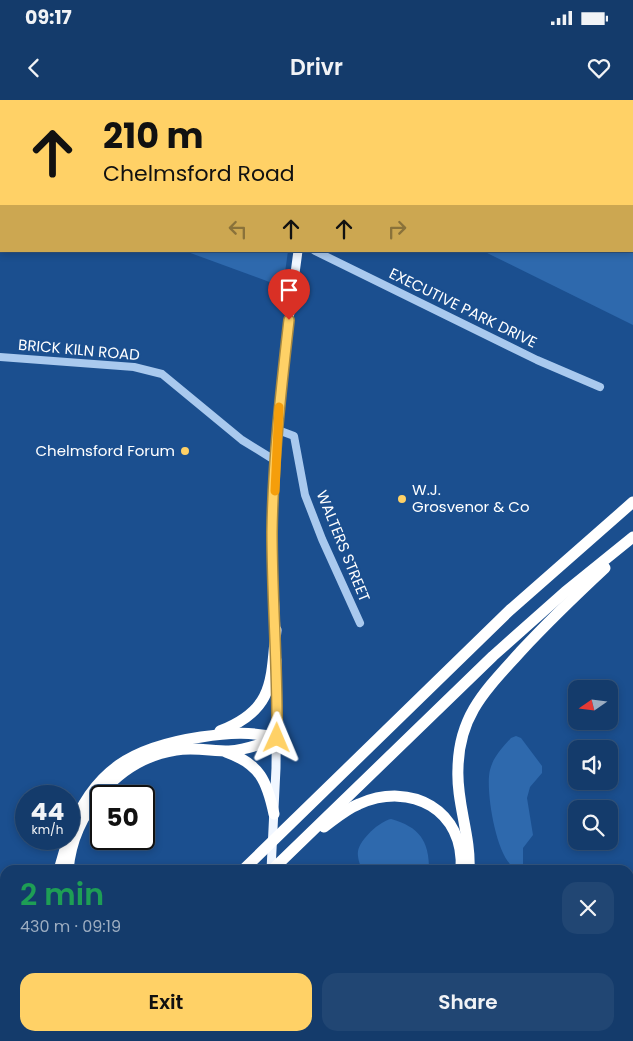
<!DOCTYPE html>
<html lang="en">
<head>
<meta charset="utf-8">
<style>
  :root { --surface:#143b6b; --page:#214673; --text:#f1f3f6; --muted:#9dadc1; --line:#33557e; --accent:#ffd166 }
  body { margin:0; font-family:Poppins,sans-serif; background:var(--page); color:var(--text); height:100vh; display:flex; flex-direction:column; font-size:19px; white-space:nowrap }
  * { box-sizing:border-box; margin:0 }
  p { font-size:16px; color:var(--muted) }
  .icon { flex:none; width:28px; height:28px; fill:none; stroke:currentColor; stroke-width:2; stroke-linecap:round; stroke-linejoin:round }
  .map { position:relative; flex:1; overflow:hidden }
  .details { position:absolute; left:0px; top:765px; width:634px; height:176px; display:flex; flex-direction:column; background:var(--surface); border-radius:15px 15px 0 0; box-shadow:0 2px 8px #0003,0 0 0 1px var(--line) }
  .details>* { flex:none }
  .top-card { position:absolute; left:0px; top:0px; width:634px; height:152px; box-shadow:0 2px 8px #0003,0 0 0 1px var(--line); background:#ffd166; color:#111; overflow:hidden }
  .needle { width:32px; rotate:256deg }
  .buttons { position:absolute; left:568px; top:580px; display:grid; gap:10px }
  .buttons a { display:grid; place-items:center; width:50px; height:50px; border-radius:10px; background:var(--surface); box-shadow:0 2px 8px #0003,0 0 0 1px var(--line); font-size:25px }
  .speed { position:absolute; left:15px; top:685px; display:flex; gap:10px; font-size:25px; font-weight:700; text-align:center }
  .speed>* { display:grid; place-content:center; width:65px; height:65px; border-radius:50%; background:var(--surface); box-shadow:0 2px 8px #0003,0 0 0 1px var(--line); line-height:1 }
  .speed small { font-size:12px; font-weight:400 }
  .speed .limit { border:2px solid #111; border-radius:8px; background:#fff; color:#111 }
  .pin { position:absolute; display:grid; place-items:center; width:42px; height:42px; color:#fff; margin:-51px -21px; border-radius:50% 50% 50% 0; rotate:-45deg; box-shadow:0 0 5px #0007 }
  .pin .icon { rotate:45deg }
  .me { position:absolute; width:55px; margin:-28px; rotate:1deg; stroke-linejoin:round; filter:drop-shadow(0 0 4px #0008) }
  .turn { display:flex; align-items:center; gap:18px; height:105px; padding:0 20px; font-size:22px }
  .turn .icon { width:65px; height:65px; stroke-width:2.5 }
  .turn b { display:block; font-size:35px; line-height:42px }
  .lanes { display:flex; align-items:center; height:48px; padding:0 20px; background:#0003; justify-content:center; gap:25px; direction:ltr }
  .lanes .off { opacity:.35 }
  .round { display:grid; place-items:center; flex:none; width:52px; height:52px; border-radius:15px; background:var(--page) }
  .overview { display:flex; align-items:center; justify-content:space-between; height:85px; padding:0 20px }
  h1 { font-size:30px; font-weight:600; line-height:38px; color:#1e9e55 }
  .cta { display:flex; gap:10px; margin-top:auto; padding:10px 20px }
  .cta a { flex:1; height:58px; border-radius:15px; background:var(--accent); color:#111; font-size:20px; font-weight:600; line-height:58px; text-align:center }
  .cta a+a { background:var(--page); color:var(--text) }
  .status { display:flex; justify-content:space-between; align-items:center; height:35px; padding:0 25px; background:var(--surface); direction:ltr }
  .status svg { height:14px; fill:currentColor }
  header { display:flex; justify-content:space-between; align-items:center; height:65px; padding:0 20px; background:var(--surface); font-size:22px; font-weight:600 }
  .map>svg:first-child { display:block }
</style>
</head>
<body>
<div class="status"><b>09:17</b><svg viewBox="0 0 49 12"><path d="M0 12V9h3v3zM5 12V6h3v6zM10 12V3h3v9zM15 12V0h3v12zM26 1h20v11H26zM47 4h2v5h-2z"/></svg></div>
<header><svg class="icon" aria-label="back" viewBox="0 0 24 24"><path d="M15 5l-7 7 7 7"/></svg>Drivr<svg class="icon" aria-label="heart" viewBox="0 0 24 24"><path d="M12 20l-8-8c-3-5 5-10 8-4 3-6 11-1 8 4z"/></svg></header>
<div class="map">
<svg width="633" height="941" viewBox="0 0 633 941">
  <rect width="100%" height="100%" fill="#1b4f8f"/>
  <g fill="#2e69ad">
    <path d="M0 0H324L1 1V84Z"/>
    <path d="M347 0H633V225L483 151H632V1Z"/>
    <path d="M185 151H288L283 187Z"/>
    <path d="M516 636 521 638 542 666V673L530 687 527 698 533 735 523 748V765L515 768C496 759 485 689 490 670 493 657 503 647 511 638Z"/>
    <path d="M391 719C419 727 429 740 429 770H362C360 765 357 757 358 751 360 739 380 721 391 719Z"/>
    <path d="M5 822V919L0 923V827Z"/>
  </g>
  <g fill="none" stroke-linecap="round" stroke-linejoin="round">
    <g stroke="#a9c9ee" stroke-width="8">
      <path d="M315 151 537 260 600 287"/>
      <path d="M0 257 134 267 162 274 242 340 276 361"/>
      <path d="M278 330 294 336 305 395 322 439 360 523"/>
    </g>
    <g stroke="#f0f6ff" stroke-width="9">
      <path d="M336 1 337 0"/>
      <path d="M276 534C275 500 272 466 272 432 274 338 285 244 298 151"/>
      <path d="M271 770 276 668 277 560"/>
      <path d="M629 868 633 870"/>
      <path d="M236 941 237 936"/>
      <path d="M378 941 382 936"/>
    </g>
    <g stroke="#fff" stroke-width="11">
      <path d="M220 631C274 610 271 582 276 530"/>
      <path d="M226 652C260 664 267 681 274 714"/>
      <path d="M324 727C335 719 346 709 359 704 411 681 465 710 461 770"/>
      <path d="M69 736C93 669 134 647 201 637 227 633 252 631 277 638"/>
      <path d="M59 770 68 739"/>
      <path d="M68 770C73 713 118 659 176 650 194 647 211 651 229 651 246 650 262 644 277 638"/>
      <path d="M243 770 510 510 633 402"/>
      <path d="M272 770 493 556 565 492 633 437"/>
      <path d="M469 770C471 736 456 702 458 668 459 614 487 589 521 551 548 522 576 495 605 468"/>
      <path d="M252 938 253 936"/>
      <path d="M42 941 45 936"/>
      <path d="M69 941 74 936"/>
      <path d="M97 941 102 936"/>
    </g>
  </g>
  <g fill="none" stroke-linecap="round" stroke-linejoin="round">
    <g stroke="#a68842" stroke-width="12">
      <path id="route" d="M277 638C278 570 272 501 272 432 273 361 281 290 289 220"/>
    </g>
    <use href="#route" stroke="#ffd166" stroke-width="9"/>
    <path stroke="#f59e0b" stroke-width="9" d="M275 391 279 307"/>
  </g>
  <g fill="#ffd166" stroke="#1b4f8f" stroke-width="2">
    <circle cx="185" cy="351" r="5"/>
    <circle cx="402" cy="399" r="5"/>
  </g>
  <g text-anchor="middle" stroke-width="4" stroke-linejoin="round" paint-order="stroke">
    <g font-size="15" fill="#fff" stroke="#1b4f8f">
      <text transform="translate(463 208) rotate(26)" y="5">EXECUTIVE PARK DRIVE</text>
      <text transform="translate(79 250) rotate(5)" y="5">BRICK KILN ROAD</text>
      <text transform="translate(343 446) rotate(68)" y="5">WALTERS STREET</text>
    </g>
    <g font-size="15" fill="#fff" stroke="#1b4f8f" text-anchor="end">
      <text x="175" y="356">Chelmsford Forum</text>
      <text x="412" y="395" text-anchor="start">W.J.<tspan x="412" dy="17">Grosvenor &amp; Co</tspan></text>
    </g>
  </g>
</svg>
<div class="buttons">
<a><svg class="needle" viewBox="-14 -14 28 28"><path d="M0-13l5 13h-10z" fill="#e53935"/><path d="M0 13l5-13h-10z" fill="#9dadc1"/></svg></a>
<a><svg class="icon" aria-label="sound" viewBox="0 0 24 24"><path d="M4 9h4l5-4v14l-5-4H4zM17 9q2 3 0 6"/></svg></a>
<a><svg class="icon" aria-label="search" viewBox="0 0 24 24"><circle cx="10" cy="10" r="6"/><path d="M15 15l6 6"/></svg></a>
</div>
<div class="speed"><div>44<small>km/h</small></div><div class="limit">50</div></div>
<div class="pin" style="left:289px;top:220px;background:#d93025"><svg class="icon" aria-label="arrive" viewBox="0 0 24 24"><path d="M6 21V4h12l-3 4 3 4H6"/></svg></div>
<svg class="me" style="left:277px;top:638px" viewBox="-20 -20 40 40"><path d="M0-17L14 15 0 8-14 15z" fill="#ffd166" stroke="#fff" stroke-width="4"/></svg>
<div class="top-card">
<div class="turn"><svg class="icon" aria-label="ahead" viewBox="0 0 24 24"><path d="M12 20V5M6 11l6-6 6 6"/></svg><div><b>210 m</b>Chelmsford Road</div></div>
<div class="lanes"><svg class="icon off" aria-label="left" viewBox="0 0 24 24"><path d="M17 20v-9H6M10 6l-5 5 5 5"/></svg><svg class="icon" aria-label="ahead" viewBox="0 0 24 24"><path d="M12 20V5M6 11l6-6 6 6"/></svg><svg class="icon" aria-label="ahead" viewBox="0 0 24 24"><path d="M12 20V5M6 11l6-6 6 6"/></svg><svg class="icon off" aria-label="right" viewBox="0 0 24 24"><path d="M7 20v-9h11M14 6l5 5-5 5"/></svg></div>
</div>
<section class="details">
<div class="overview"><div><h1>2 min</h1><p>430 m · 09:19</p></div><a class="round"><svg class="icon" aria-label="close" viewBox="0 0 24 24"><path d="M6 6l12 12M18 6L6 18"/></svg></a></div>
<div class="cta"><a>Exit</a><a>Share</a></div>
</section>
</div>
</body>
</html>
